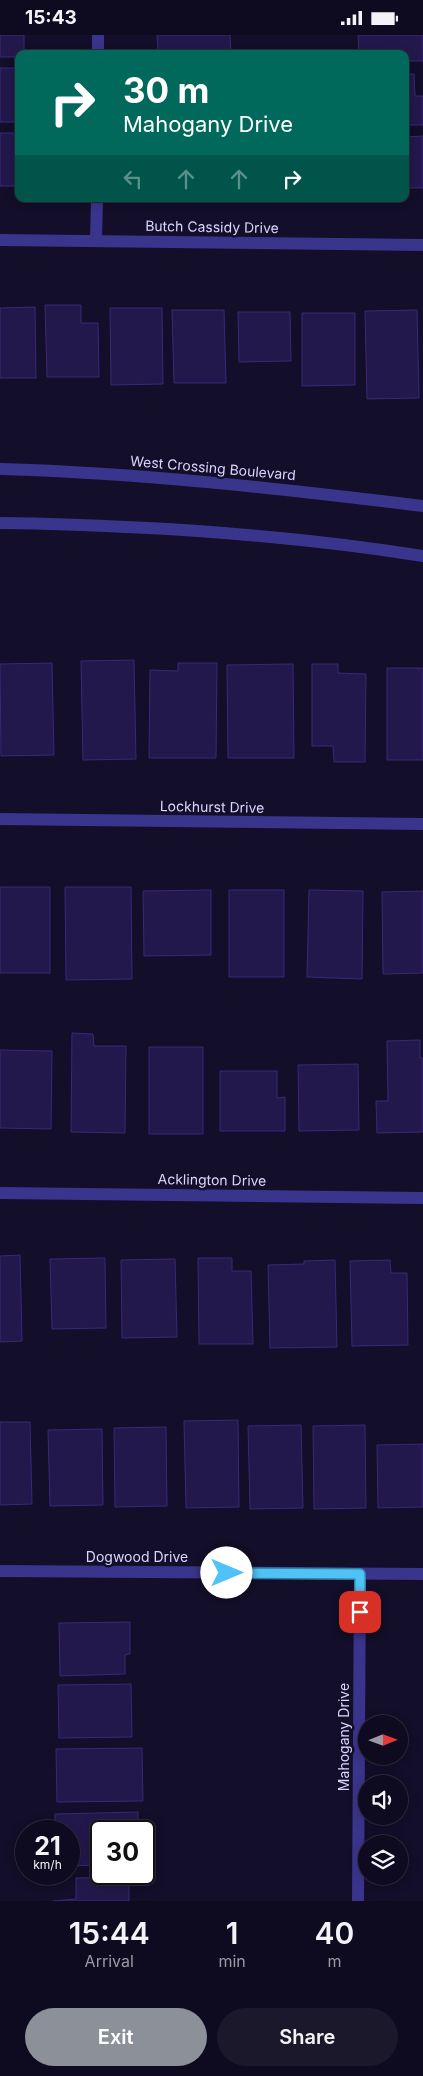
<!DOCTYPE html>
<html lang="en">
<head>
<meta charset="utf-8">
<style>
  :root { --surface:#0e0a1f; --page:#1c182c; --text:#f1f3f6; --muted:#9b9aa4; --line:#2e2b3d; --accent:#8c9099 }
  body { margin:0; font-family:Inter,sans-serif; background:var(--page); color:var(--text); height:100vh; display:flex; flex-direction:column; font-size:19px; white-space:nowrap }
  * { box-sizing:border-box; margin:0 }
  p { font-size:16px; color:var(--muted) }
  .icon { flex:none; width:28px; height:28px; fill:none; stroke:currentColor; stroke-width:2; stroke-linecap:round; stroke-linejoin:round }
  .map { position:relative; height:1866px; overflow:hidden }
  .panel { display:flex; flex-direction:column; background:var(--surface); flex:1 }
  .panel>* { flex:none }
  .hud { position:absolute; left:15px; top:15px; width:394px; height:152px; border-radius:10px; box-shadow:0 2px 12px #0003,0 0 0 1px var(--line); background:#00695c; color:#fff; overflow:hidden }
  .needle { width:32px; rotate:89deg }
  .controls { position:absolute; left:358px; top:1680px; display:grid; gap:10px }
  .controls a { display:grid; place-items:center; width:50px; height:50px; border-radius:50%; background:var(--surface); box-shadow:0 2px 12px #0003,0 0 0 1px var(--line); font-size:25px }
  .speed { position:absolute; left:15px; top:1785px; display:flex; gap:10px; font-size:25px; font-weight:700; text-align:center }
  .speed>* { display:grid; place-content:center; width:65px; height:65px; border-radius:50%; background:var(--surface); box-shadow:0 2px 12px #0003,0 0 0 1px var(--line); line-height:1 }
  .speed small { font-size:12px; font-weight:400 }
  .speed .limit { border:2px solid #111; border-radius:8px; background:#fff; color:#111 }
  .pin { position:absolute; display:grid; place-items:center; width:42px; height:42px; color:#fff; margin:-21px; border-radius:10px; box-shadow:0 2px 8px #0006 }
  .me { position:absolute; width:55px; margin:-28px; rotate:90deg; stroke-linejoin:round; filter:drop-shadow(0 0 4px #0008) }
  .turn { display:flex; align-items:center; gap:18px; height:105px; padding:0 25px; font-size:22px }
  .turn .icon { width:65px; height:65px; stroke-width:2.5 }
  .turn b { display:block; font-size:35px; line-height:42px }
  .lanes { display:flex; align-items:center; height:48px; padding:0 25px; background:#0003; justify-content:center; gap:25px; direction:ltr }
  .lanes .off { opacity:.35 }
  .eta { display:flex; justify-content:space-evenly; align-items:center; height:85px; text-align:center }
  .eta b { font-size:30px; font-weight:600; line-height:35px }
  .cta { display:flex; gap:10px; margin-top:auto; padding:10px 25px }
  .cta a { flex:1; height:58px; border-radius:30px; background:var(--accent); color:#fff; font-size:20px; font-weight:600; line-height:58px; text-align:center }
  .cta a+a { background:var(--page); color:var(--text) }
  .status { display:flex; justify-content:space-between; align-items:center; height:35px; padding:0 25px; background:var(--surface); direction:ltr }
  .status svg { height:14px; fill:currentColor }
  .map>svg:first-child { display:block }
</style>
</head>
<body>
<div class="status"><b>15:43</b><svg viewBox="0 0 49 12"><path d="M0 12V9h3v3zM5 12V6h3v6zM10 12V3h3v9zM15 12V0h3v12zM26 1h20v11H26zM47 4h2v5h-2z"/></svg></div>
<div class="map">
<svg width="423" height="1866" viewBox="0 0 423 1866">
  <rect width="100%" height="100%" fill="#130e29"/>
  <g fill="#23184b" stroke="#3a2879">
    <path d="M0 0H24V19H19V22H0Z"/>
    <path d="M157 0H230L231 19H158Z"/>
    <path d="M358 0H423V26H405V19H359Z"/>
    <rect x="0" y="33" width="19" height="54"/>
    <path d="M405 39H414L415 61H423V90H405Z"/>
    <rect x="0" y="98" width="19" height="53"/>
    <path d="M423 101V153H405V102Z"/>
    <path d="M45 270H81V288H98L99 342H47Z"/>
    <path d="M35 272 36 343H0V273Z"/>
    <path d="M110 273H162L163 349 111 350Z"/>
    <path d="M172 275H224L226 348H174Z"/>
    <path d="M417 275 419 363 367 364 365 276Z"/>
    <path d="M238 277H290L291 326 239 327Z"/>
    <path d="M302 278H355V350L302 351Z"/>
    <path d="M134 625 136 724 83 725 81 626Z"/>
    <path d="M52 628 54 720 1 721 0 629Z"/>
    <path d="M178 628H217L216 723H149L150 635 178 636Z"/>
    <path d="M293 629 294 723H228L227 630Z"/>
    <path d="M312 629H338V638L366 639 365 727H334L333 711H312Z"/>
    <rect x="387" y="633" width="36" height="92"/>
    <rect x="0" y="852" width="50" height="86"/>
    <path d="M65 852H131L132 944 66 945Z"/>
    <path d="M211 855V920L144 921 143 856Z"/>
    <rect x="229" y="855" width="55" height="87"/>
    <path d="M309 855 363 856 362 944 307 942Z"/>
    <path d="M423 856V938L383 939 382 857Z"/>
    <path d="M72 998 93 999 94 1011H126L125 1098 71 1097Z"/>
    <path d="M420 1005V1023H423V1097L377 1098 376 1066H388L387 1006Z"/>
    <rect x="149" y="1012" width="54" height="87"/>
    <path d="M0 1015 52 1016 51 1094 0 1093Z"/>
    <path d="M358 1029 359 1095 299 1096 298 1030Z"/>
    <path d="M220 1036H277V1063L285 1062V1096H220Z"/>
    <path d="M20 1220 22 1306 0 1307V1221Z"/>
    <path d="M105 1223 106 1293 52 1294 50 1224Z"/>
    <path d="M198 1223H232V1236H251L253 1309H199Z"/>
    <path d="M175 1224 177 1302 122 1303 121 1225Z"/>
    <path d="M335 1225 337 1312 270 1313 268 1230 304 1229V1226Z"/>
    <path d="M390 1225 391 1238H407L408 1310 352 1311 350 1226Z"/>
    <path d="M238 1385 239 1472 186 1473 184 1386Z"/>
    <path d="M0 1387H30L32 1469 0 1470Z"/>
    <path d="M301 1390 303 1473 250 1474 248 1391Z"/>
    <path d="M365 1390 366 1473 314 1474 313 1391Z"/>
    <path d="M166 1392 167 1471 115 1472 114 1393Z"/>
    <path d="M102 1394 103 1470 50 1471 48 1395Z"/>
    <path d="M423 1409V1472L378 1473 377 1410Z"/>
    <path d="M130 1587V1619L125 1620V1639L60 1641 59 1588Z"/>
    <path d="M131 1649 132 1702 59 1703 58 1650Z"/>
    <path d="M142 1713 143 1766 57 1767 56 1714Z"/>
    <path d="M138 1777V1796H101V1830L69 1831V1796H55V1779Z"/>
    <path d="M129 1842V1866H53L76 1864V1843Z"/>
  </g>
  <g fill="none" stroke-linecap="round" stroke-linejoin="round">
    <g stroke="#3a358c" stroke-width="12">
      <path d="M98 19V0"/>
      <path d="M0 205 423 210"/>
      <path d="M96 206 97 164"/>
      <path d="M0 784 423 789"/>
      <path d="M0 1158 423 1163"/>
      <path d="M0 1536 423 1539"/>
      <path d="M358 1866 360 1539"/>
    </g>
    <g stroke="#3a358c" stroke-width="12">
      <path d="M0 434C142 438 283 454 423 471"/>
      <path d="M0 488C141 490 283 499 423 521"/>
    </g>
  </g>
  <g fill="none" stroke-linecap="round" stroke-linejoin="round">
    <g stroke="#337fa1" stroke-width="12">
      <path id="route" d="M227 1538 360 1539V1577"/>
    </g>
    <use href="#route" stroke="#4fc3f7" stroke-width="9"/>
  </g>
  <g text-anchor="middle" stroke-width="5" stroke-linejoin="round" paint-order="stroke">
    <g font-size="14" fill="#dbd5ff" stroke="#130e29">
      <text transform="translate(212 192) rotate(1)" y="5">Butch Cassidy Drive</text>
      <text transform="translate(213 433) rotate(5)" y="5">West Crossing Boulevard</text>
      <text transform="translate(212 772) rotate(1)" y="5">Lockhurst Drive</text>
      <text transform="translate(212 1145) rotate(1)" y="5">Acklington Drive</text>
      <text x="137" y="1527">Dogwood Drive</text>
      <text transform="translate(344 1702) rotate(-90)" y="5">Mahogany Drive</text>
    </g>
  </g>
</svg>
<div class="controls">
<a><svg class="needle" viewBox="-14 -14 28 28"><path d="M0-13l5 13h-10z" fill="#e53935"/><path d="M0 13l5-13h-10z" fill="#9b9aa4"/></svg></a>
<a><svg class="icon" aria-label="sound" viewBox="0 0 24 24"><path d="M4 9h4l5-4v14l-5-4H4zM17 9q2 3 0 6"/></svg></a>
<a><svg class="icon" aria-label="layers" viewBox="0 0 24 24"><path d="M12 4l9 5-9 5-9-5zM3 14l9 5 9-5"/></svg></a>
</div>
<div class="speed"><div>21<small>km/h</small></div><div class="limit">30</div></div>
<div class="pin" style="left:360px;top:1577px;background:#d93025"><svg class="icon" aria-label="arrive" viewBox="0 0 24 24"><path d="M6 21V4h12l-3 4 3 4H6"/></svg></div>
<svg class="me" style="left:227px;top:1538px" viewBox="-20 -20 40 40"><circle r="19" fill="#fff"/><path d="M0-13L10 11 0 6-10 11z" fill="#4fc3f7"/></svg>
<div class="hud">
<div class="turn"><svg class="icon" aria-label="right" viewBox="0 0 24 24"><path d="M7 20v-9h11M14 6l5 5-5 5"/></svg><div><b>30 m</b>Mahogany Drive</div></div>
<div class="lanes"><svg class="icon off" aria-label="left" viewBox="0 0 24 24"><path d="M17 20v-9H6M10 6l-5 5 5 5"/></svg><svg class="icon off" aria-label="ahead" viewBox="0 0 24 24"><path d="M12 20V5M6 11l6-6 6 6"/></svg><svg class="icon off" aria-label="ahead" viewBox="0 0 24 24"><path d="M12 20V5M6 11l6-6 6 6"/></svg><svg class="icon" aria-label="right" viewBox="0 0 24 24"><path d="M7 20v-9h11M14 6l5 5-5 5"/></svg></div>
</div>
</div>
<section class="panel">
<div class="eta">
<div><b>15:44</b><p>Arrival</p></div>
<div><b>1</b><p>min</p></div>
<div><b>40</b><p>m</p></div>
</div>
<div class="cta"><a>Exit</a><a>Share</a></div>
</section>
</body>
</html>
